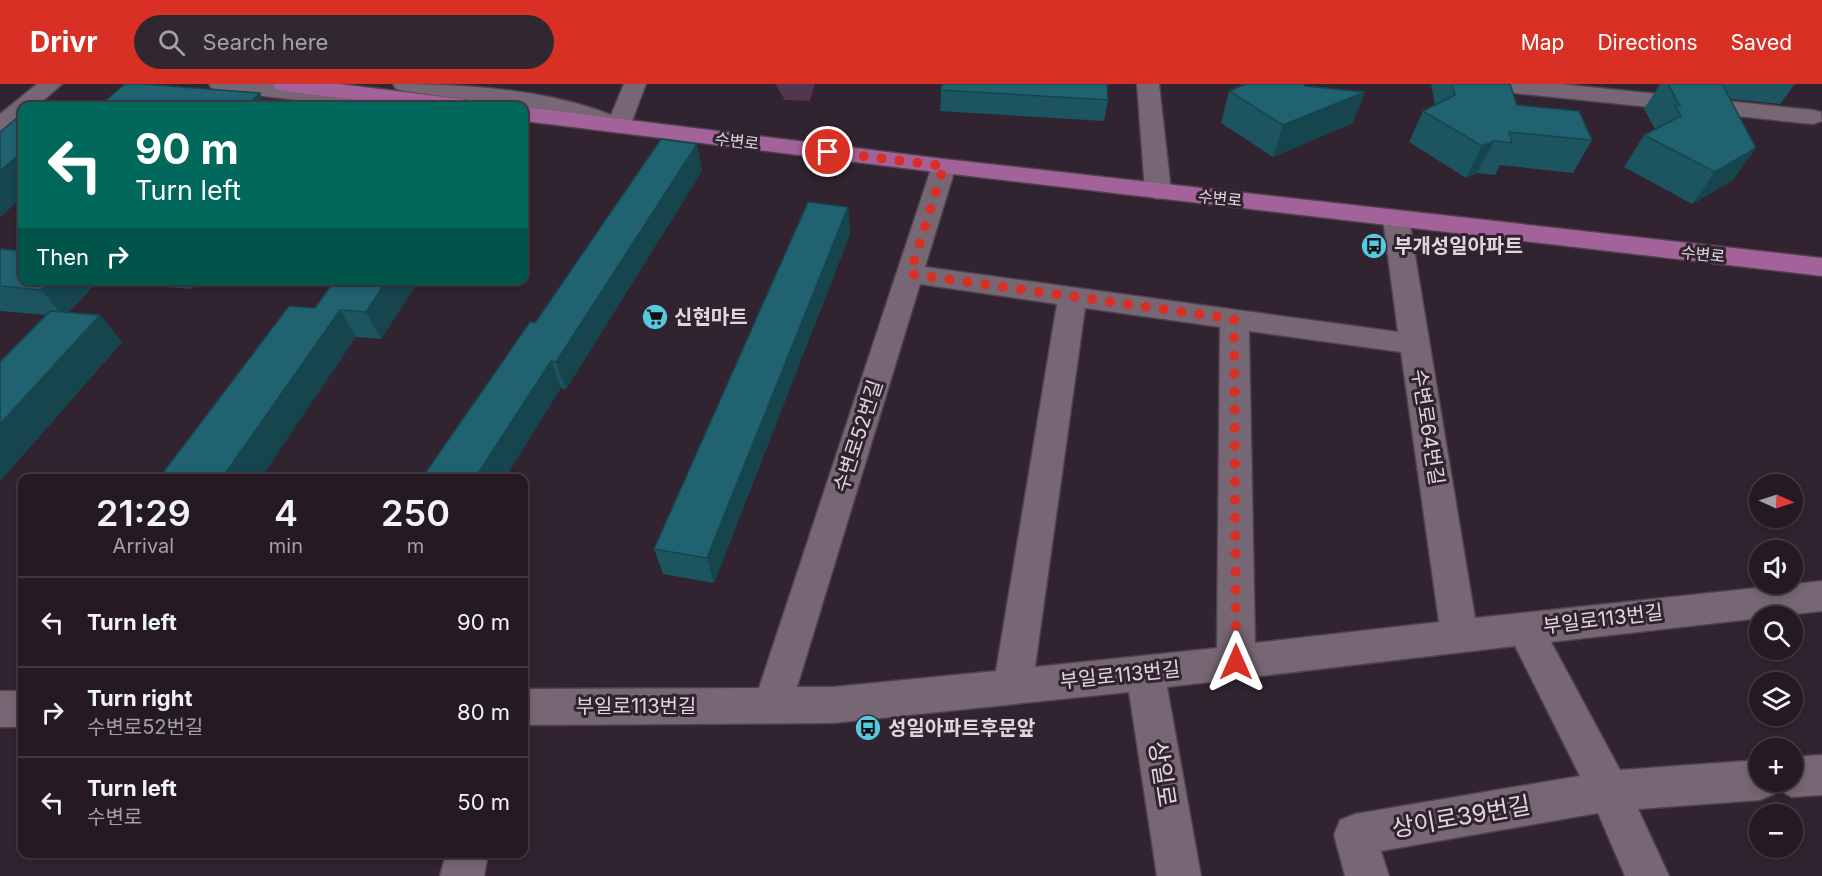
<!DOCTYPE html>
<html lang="en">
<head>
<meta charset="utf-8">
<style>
  :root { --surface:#251a23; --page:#312730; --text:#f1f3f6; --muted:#a3a1a6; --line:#423841; --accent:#d93025 }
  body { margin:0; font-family:Inter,"Noto Sans KR",sans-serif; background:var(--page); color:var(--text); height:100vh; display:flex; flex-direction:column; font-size:22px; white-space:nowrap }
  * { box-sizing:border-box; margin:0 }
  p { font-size:20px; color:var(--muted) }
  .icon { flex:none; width:33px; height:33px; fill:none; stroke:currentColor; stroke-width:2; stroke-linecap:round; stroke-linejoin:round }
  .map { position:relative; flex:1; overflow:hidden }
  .sheet { position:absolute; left:18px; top:390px; width:510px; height:384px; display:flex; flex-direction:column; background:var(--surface); border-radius:12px; box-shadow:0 3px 9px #0003,0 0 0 2px var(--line) }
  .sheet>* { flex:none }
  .top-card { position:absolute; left:18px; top:18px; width:510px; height:183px; border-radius:12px; box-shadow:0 3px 9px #0003,0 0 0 2px var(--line); background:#00695c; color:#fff; overflow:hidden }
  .needle { width:39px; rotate:93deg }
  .tools { position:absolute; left:1749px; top:390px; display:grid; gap:12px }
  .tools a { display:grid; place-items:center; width:54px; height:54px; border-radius:50%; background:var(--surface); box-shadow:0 3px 9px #0003,0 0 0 2px var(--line); font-size:30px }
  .pin { position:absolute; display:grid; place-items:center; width:51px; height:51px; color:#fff; margin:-26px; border:3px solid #fff; border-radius:50%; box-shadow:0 2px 6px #0007 }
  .me { position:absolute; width:66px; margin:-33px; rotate:0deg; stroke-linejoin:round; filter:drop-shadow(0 0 4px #0008) }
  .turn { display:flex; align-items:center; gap:21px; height:126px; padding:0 18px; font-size:27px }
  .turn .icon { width:78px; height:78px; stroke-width:2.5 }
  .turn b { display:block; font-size:42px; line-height:51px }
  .then { display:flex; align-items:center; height:57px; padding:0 18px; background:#0003; gap:12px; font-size:22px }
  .eta { display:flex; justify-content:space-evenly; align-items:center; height:102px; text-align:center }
  .eta b { font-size:36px; font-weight:600; line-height:42px }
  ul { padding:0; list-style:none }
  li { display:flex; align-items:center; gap:18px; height:90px; padding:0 18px; border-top:2px solid var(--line) }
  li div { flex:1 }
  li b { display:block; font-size:22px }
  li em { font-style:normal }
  header { display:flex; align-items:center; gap:36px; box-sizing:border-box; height:84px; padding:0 30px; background:var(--accent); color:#fff }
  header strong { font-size:28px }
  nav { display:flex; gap:33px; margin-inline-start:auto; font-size:21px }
  .search { width:420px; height:54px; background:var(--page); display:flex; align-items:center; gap:15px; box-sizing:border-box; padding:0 21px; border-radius:33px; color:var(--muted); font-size:22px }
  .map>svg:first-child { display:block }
</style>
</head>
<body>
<header>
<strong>Drivr</strong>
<div class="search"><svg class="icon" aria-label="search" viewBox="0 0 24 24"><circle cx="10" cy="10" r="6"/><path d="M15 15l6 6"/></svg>Search here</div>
<nav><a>Map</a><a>Directions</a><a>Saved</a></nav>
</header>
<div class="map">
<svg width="1822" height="792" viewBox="0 0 1822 792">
  <rect width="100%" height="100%" fill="#31232f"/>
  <path fill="#54354f" d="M775 0H815L810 17 785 16Z"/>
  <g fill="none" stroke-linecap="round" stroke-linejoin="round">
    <g stroke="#4d414b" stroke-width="3">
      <g id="minor">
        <path d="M37 0H62L37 22H22V35L8 47 0 49V30Z"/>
        <path d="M209 0H276L399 15 407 17 411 22H347L220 7 212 5Z"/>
        <path d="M393 0C461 0 547 5 611 31L624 0H646L630 42 626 47 618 49 569 30 404 7 396 5Z"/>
        <path d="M1137 0H1159L1171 107 1167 112 1158 115 1149 112 1145 107Z"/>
        <path d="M1483 0H1560L1813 26 1821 28 1822 37 1813 40 1494 7 1486 5Z"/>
        <path d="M944 75 953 77 956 82 925 183 1398 248 1383 135 1387 129 1396 127 1405 129 1409 135 1475 534 1822 497V527L1551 558 1620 686 1760 676V698H1792V673L1822 671V711L1792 713 1777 705 1774 710 1760 716 1638 725 1669 792H1625L1598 729 1381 767 1389 792H1345L1334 751 1340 736 1355 730 1580 692 1515 562 1167 603 1201 792H1157L1129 608 833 639 524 641V605L759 604 932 82 935 77ZM920 200 1057 220 996 587 833 603H797ZM1085 224 1220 243 1217 564 1035 583ZM1249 247 1401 268 1439 538 1255 559Z"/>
        <rect x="0" y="607" width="22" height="36"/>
        <path d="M446 770H488L484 792H440Z"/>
      </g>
    </g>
    <g stroke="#4d414b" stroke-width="3">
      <g id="major">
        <path d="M273 0H339L461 15 469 17 473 22H410L284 7 276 5Z"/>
        <path d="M524 23 944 75 1822 174V192L944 89 524 37Z"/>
      </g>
    </g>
    <use href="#minor" fill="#776673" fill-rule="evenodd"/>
    <use href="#major" fill="#a36299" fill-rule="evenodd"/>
  </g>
  <g fill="#1c545f">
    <path d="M1241 0H1305V2L1353 39 1273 73 1221 39 1229 7 1241 2Z"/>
    <path d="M1431 0H1510L1517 21 1592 56 1573 89 1500 81 1495 91 1477 89 1466 94 1409 58 1423 27 1435 21Z"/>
    <path d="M1660 0H1795L1780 20 1730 15 1733 96 1692 120 1624 83 1644 51 1655 45 1644 25Z"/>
    <path d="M941 6 1108 16 1104 37 940 27Z"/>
    <path d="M697 60 702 87 566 305 561 304 535 239Z"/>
    <path d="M848 123 850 150 714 499 663 490 654 465Z"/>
    <path d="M0 165 22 196H95L97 198 68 229 100 231 122 258 0 397V278L46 231 0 227Z"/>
    <path d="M142 196H199L192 205 145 201Z"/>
    <path d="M419 196 381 255 356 253 315 224Z"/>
  </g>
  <g fill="#16454e">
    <path d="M1365 8 1353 39 1273 73 1283 41Z"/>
    <path d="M260 9 267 22H246Z"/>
    <path d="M1494 57 1477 89 1466 94 1482 62Z"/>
    <path d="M697 60 702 87 566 305 556 278Z"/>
    <path d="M1756 64 1733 96 1692 120 1715 88Z"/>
    <path d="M22 68V113L0 134V87Z"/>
    <path d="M848 123 850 150 714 499 707 474Z"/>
    <path d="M50 196H95L97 198 64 233 41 206Z"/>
    <path d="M186 196H199L192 205Z"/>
    <path d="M387 196H419L381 255 366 228Z"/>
    <path d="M340 226 356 253 261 394H222Z"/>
    <path d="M100 231 122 258 0 397V340Z"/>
    <path d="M551 277 561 304 505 394H475Z"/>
  </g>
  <g fill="#20626f" stroke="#16454e" stroke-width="1.5">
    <path d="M125 0H143L260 9 246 22H99Z"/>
    <path d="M942 0H1107L1108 16 941 6Z"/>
    <path d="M1246 0H1305V2L1365 8 1283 41 1229 7Z"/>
    <path d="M1452 0H1510L1517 21 1579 27 1592 56 1509 48 1512 59 1494 57 1482 62 1423 27 1455 11Z"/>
    <path d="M1668 0H1722L1756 64 1715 88 1644 51 1681 32 1675 21 1680 22Z"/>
    <path d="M35 20 76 22H31Z"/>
    <path d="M22 30V68L0 87V48Z"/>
    <path d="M661 55 697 60 556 278 551 277 475 394H422L530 238 535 239Z"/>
    <path d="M808 118 848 123 707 474 654 465Z"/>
    <path d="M0 165 22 167V196H50L41 206 0 202Z"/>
    <path d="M335 196H387L366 228 340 226 222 394H159L289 222 315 224Z"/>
    <path d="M50 227 100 231 0 340V278Z"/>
  </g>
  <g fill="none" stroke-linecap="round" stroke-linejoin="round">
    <path stroke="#d93025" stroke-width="10" stroke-dasharray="0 18" d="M828 68 944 82 910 190 1234 235 1236 578"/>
  </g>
  <defs>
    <g id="bus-disc" transform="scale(1.35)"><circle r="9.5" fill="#56c9e0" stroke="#31232f"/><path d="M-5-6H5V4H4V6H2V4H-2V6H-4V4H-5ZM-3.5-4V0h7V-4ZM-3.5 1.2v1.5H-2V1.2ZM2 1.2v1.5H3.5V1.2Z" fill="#111"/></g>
    <g id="supermarket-disc" transform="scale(1.35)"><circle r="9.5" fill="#56c9e0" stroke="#31232f"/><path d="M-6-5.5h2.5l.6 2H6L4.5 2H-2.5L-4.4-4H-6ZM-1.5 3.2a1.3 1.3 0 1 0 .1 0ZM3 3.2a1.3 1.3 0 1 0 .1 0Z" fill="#111"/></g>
  </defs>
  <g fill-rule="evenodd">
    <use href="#bus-disc" x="1374" y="162"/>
    <use href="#supermarket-disc" x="655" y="233"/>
    <use href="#bus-disc" x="868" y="644"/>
  </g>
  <g text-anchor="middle" stroke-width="6" stroke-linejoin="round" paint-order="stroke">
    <g font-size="16" fill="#e0d7de" stroke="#31232f">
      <text transform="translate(737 57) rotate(7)" y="6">수변로</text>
      <text transform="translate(1220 114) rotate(6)" y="6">수변로</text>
      <text transform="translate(1703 170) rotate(6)" y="6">수변로</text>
    </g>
    <g font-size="20" font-weight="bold" fill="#e0d7de" stroke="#31232f" text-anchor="start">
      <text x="1394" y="169">부개성일아파트</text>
      <text x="674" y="240">신현마트</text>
      <text x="888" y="651">성일아파트후문앞</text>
    </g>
    <g font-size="20" fill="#e0d7de" stroke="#31232f">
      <text transform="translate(1428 343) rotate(81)" y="7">수변로64번길</text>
      <text transform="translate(858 352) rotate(-72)" y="7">수변로52번길</text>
      <text transform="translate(1603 535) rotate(-7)" y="7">부일로113번길</text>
      <text transform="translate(1120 591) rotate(-6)" y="7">부일로113번길</text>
      <text x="636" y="629">부일로113번길</text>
    </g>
    <g font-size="24" fill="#e0d7de" stroke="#31232f">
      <text transform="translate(1162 690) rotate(81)" y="8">상일로</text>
      <text transform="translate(1461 733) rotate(-10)" y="8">상이로39번길</text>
    </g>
  </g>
</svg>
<div class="tools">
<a><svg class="needle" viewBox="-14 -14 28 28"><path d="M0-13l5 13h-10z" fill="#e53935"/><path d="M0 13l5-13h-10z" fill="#a3a1a6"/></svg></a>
<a><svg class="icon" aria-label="sound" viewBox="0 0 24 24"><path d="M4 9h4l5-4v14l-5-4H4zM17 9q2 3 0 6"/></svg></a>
<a><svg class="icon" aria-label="search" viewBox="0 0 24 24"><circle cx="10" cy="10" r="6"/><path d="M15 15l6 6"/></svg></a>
<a><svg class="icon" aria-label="layers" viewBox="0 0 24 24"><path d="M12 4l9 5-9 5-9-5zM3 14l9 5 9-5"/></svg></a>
<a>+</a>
<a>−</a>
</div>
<div class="pin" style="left:828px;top:68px;background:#d93025"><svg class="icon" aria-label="arrive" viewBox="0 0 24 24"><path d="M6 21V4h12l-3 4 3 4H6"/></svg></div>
<svg class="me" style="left:1236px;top:578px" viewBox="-20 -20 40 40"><path d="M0-17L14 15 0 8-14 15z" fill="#d93025" stroke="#fff" stroke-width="4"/></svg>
<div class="top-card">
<div class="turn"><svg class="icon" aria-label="left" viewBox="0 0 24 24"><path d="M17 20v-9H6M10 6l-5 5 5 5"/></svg><div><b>90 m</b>Turn left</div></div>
<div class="then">Then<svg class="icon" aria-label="right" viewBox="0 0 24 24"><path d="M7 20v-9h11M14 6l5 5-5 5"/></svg></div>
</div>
<section class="sheet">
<div class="eta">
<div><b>21:29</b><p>Arrival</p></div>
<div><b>4</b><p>min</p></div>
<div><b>250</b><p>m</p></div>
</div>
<ul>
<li><svg class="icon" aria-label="left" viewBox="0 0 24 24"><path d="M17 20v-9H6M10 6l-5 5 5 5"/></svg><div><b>Turn left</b></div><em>90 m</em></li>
<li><svg class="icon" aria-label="right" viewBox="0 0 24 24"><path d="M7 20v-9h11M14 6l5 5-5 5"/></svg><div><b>Turn right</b><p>수변로52번길</p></div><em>80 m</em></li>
<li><svg class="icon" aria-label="left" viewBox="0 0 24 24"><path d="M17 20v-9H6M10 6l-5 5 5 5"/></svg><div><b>Turn left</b><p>수변로</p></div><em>50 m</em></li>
</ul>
</section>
</div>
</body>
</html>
